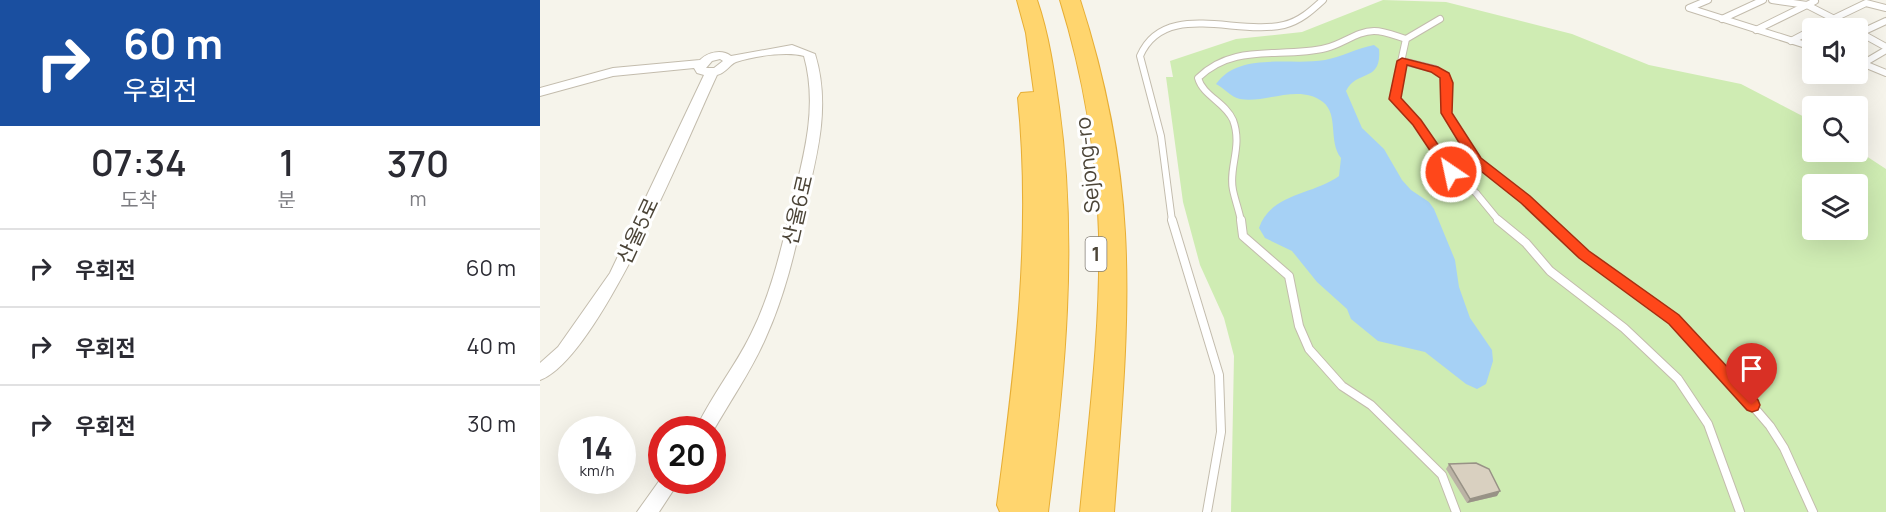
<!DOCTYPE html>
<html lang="ko">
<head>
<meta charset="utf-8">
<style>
  :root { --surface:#fff; --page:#f7f7f7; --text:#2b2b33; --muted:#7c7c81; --line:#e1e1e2 }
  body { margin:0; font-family:Manrope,"Noto Sans KR",sans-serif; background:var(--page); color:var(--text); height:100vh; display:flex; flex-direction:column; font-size:22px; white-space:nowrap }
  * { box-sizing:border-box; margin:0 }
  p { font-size:20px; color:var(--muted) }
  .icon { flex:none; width:33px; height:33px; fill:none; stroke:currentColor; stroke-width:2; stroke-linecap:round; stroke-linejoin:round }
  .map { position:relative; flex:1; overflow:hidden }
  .sheet { display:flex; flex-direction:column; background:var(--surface); width:540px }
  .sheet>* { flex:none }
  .top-card { background:#1a4fa0; color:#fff; overflow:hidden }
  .controls { position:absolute; left:1262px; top:18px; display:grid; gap:12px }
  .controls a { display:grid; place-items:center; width:66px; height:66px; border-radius:6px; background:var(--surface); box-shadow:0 6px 24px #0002; font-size:30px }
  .speed { position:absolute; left:18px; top:416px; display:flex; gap:12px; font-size:30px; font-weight:700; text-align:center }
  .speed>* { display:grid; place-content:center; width:78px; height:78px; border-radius:50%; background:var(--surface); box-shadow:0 6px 24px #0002; line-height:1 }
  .speed small { font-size:15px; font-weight:400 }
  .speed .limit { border:9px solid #d22; background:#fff; color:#111 }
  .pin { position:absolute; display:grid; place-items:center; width:51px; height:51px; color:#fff; margin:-62px -26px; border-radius:50% 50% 50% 0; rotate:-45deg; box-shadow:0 0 6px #0007 }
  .pin .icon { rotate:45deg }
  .me { position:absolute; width:66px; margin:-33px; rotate:326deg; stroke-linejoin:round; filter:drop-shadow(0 0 4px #0008) }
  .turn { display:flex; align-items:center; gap:21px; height:126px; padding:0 24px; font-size:27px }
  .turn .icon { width:78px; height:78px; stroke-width:2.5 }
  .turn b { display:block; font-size:42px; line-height:51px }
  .eta { display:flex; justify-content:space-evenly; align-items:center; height:102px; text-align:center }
  .eta b { font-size:36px; font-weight:600; line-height:42px }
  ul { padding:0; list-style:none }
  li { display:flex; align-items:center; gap:18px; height:78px; padding:0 24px; border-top:2px solid var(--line) }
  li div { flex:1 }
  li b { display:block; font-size:22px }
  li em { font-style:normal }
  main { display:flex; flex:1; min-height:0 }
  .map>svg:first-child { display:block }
</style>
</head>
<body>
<main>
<section class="sheet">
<div class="top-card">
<div class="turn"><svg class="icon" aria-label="right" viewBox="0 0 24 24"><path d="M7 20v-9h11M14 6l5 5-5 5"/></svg><div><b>60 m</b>우회전</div></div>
</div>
<div class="eta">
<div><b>07:34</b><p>도착</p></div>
<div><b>1</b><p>분</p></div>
<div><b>370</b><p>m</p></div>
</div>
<ul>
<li><svg class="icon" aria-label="right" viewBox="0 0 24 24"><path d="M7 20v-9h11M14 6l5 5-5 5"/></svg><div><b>우회전</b></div><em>60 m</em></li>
<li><svg class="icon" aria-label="right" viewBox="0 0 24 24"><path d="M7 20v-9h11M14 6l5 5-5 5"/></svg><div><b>우회전</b></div><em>40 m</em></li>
<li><svg class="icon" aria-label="right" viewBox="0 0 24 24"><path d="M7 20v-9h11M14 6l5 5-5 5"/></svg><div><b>우회전</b></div><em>30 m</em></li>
</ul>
</section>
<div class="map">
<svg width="1346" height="512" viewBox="0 0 1346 512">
  <rect width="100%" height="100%" fill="#f6f4eb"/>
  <path fill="#cfecb3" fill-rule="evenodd" d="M843 0 906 2 1032 34 1109 65 1201 84 1272 121V152L1317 150 1346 169V512H691L694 356 684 318 660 265 643 202 626 77H633L630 61 696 39 762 32ZM1272 184H1317V230H1272Z"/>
  <path fill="#a6d1f5" d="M834 45 839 49C842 83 817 69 806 91L822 128 844 149 862 180 871 190 889 202 894 209 915 260 919 287 930 318 952 350 953 361 946 384 937 389 926 384 885 352 838 341 811 319 807 309 777 282 752 251 725 238 719 228C731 193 773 195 799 176L801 158C788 141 799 115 783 102 759 83 725 104 700 99 691 97 684 88 676 84 699 51 751 66 785 60 802 57 817 48 834 45Z"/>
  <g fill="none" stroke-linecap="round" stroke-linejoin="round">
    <g stroke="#c3bcad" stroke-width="8">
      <g id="lane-far1">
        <path d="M1168 0 1149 8 1272 47"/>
        <path d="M1232 0 1267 5 1312 28"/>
        <path d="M900 19 866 39 854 94 858 104 877 123 911 172 936 193 959 221"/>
        <path d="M1182 19 1223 0"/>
        <path d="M1274 28 1326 3 1346 8"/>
        <path d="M1216 30 1275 1"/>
        <path d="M1317 31 1346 47"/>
        <path d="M1318 34 1346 21"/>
        <path d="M1251 41 1272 30"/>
        <path d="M862 61 895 69 905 76 908 83 907 113 937 161 1008 221"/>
        <path d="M1317 61 1346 73"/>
        <path d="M1324 63 1346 50"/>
        <path d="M632 221 621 136 600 56C624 0 697 36 744 25 760 21 771 11 783 0"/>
        <path d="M701 221C699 210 695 200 693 190 688 168 703 147 693 120 685 102 663 96 658 78 694 42 742 59 786 48 803 44 817 31 834 31 845 31 856 36 866 39"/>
      </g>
    </g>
    <g stroke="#c3bcad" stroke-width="10">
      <g id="lane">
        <path d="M632 220 679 375 681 432 667 512"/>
        <path d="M701 220 703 236 749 276 759 326 769 349 802 386 831 405 902 475 916 512"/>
        <path d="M958 220 986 243 1010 271 1084 328 1138 379 1168 424 1200 512"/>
        <path d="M1007 220 1044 255 1114 303 1162 347 1230 426 1244 448 1273 512"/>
      </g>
    </g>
    <g stroke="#c3bcad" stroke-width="2">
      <g id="street">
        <path d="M252 45 275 54C291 106 277 155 265 206 255 251 245 295 226 337 212 370 190 401 172 433V429H156C171 396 195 367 211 334 230 296 240 254 250 213 262 161 279 110 264 56 247 51 214 56 196 62 189 65 186 73 177 75 148 137 59 359 0 380V363L18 347 70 273 164 75 157 73 154 68 73 76 0 96V88L73 68 160 60C168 52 182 49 191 56ZM180 59 183 61 174 68H166L172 61Z"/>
        <path d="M122 477V480H140L119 512H97Z"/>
      </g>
    </g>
    <g stroke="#e7ae35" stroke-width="2">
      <g id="highway">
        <path d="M477 0H497C509 35 514 71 519 107 538 243 525 377 508 512H460L457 505C475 369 492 235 478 98L481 93 494 92 486 33Z"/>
        <path d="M520 0H540C564 74 581 156 585 233 590 326 581 419 574 512H540C549 420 561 327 559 234 557 156 543 74 520 0Z"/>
      </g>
    </g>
    <use href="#lane-far1" stroke="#fff" stroke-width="6"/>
    <use href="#lane" stroke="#fff" stroke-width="8"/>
    <use href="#street" fill="#fff" fill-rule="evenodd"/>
    <use href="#highway" fill="#ffd56e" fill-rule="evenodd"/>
  </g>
  <path fill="#bbb3a5" d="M909 464 957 496 927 503 906 469Z"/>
  <path fill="#989286" d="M960 491 957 496 927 503 930 499Z"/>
  <path fill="#d9d0c0" stroke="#989286" stroke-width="1.5" d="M936 463 949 469 960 491 930 499 909 464Z"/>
  <path fill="#ff471a" stroke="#a62e11" stroke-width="1.5" d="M862 58 898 67 909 73 913 83 912 113 941 158 990 196 1049 251 1139 315 1218 400 1220 405 1218 410 1212 412 1207 410 1129 324 1039 258 981 203 932 164 901 113 900 78 891 72 867 65 861 98 881 120 917 172 911 177 907 176 873 125 849 99 857 61Z"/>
  <g text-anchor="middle" stroke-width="6" stroke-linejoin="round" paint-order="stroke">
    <rect fill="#fff" stroke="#827d74" stroke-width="1.5" x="545.5" y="237" width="21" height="34" rx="4.5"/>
    <g font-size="20" font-weight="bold" fill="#4c4538">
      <text x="556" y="261">1</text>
    </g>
    <g font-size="21" fill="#4c4538" stroke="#fff">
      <text transform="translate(548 165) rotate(-96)" y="7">Sejong-ro</text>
      <text transform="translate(258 210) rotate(-77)" y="7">산울6로</text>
      <text transform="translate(98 231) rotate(-65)" y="7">산울5로</text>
    </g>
  </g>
</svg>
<div class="controls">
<a><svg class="icon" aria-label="sound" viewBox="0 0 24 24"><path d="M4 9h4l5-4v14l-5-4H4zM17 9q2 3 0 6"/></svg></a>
<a><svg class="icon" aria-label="search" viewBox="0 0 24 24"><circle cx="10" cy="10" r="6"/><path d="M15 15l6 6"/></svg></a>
<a><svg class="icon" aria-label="layers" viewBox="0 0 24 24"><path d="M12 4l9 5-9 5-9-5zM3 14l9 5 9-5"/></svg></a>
</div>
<div class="speed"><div>14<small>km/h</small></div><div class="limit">20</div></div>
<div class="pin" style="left:1212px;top:405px;background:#d93025"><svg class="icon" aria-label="arrive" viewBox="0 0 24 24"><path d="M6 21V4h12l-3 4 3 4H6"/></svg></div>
<svg class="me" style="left:911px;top:172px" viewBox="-20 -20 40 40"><circle r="17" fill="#ff471a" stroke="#fff" stroke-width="3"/><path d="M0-11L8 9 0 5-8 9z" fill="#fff"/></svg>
</div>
</main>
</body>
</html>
